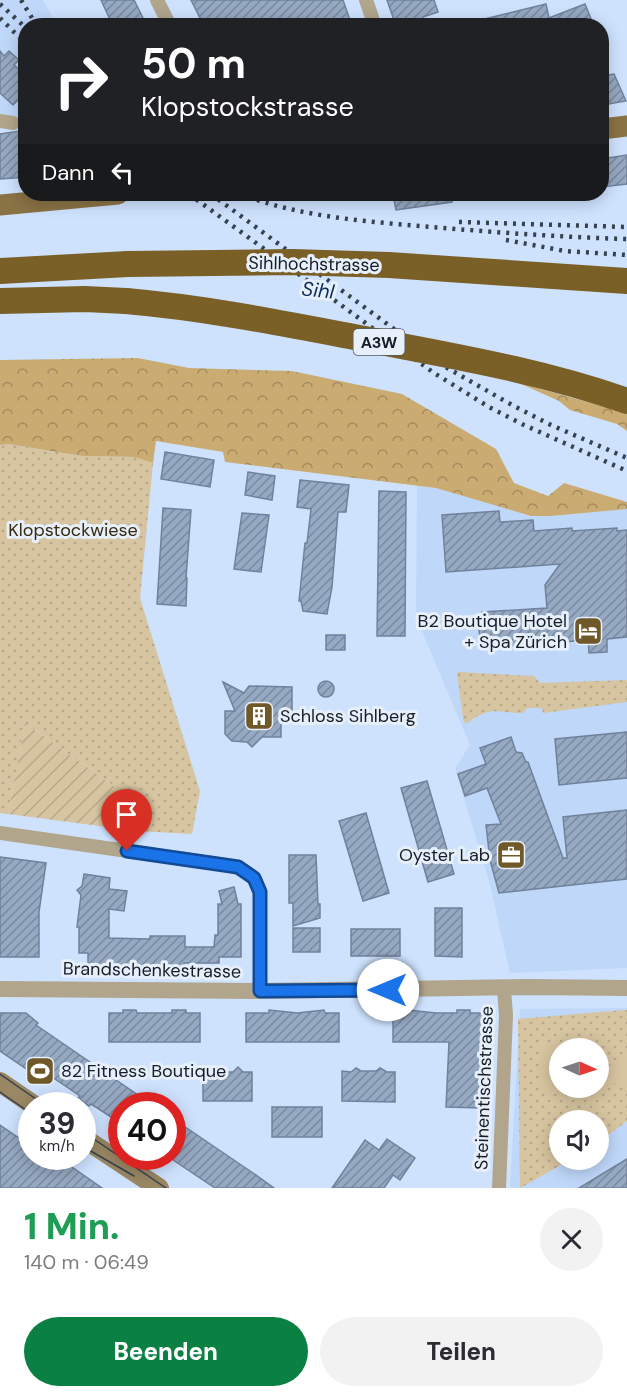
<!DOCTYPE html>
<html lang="de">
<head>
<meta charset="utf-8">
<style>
  :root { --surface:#fff; --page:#f2f2f3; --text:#2b2b33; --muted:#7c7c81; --accent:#0b8043 }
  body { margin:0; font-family:"DM Sans",sans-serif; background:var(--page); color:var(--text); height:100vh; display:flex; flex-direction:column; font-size:22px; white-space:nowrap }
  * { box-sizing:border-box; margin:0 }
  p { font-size:20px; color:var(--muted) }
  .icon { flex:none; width:33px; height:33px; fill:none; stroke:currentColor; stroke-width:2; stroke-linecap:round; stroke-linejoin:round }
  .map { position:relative; height:1188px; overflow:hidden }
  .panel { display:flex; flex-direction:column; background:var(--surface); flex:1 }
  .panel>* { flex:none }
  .guide { position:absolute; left:18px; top:18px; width:591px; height:183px; border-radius:24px; box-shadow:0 3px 15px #0003; background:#202124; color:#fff; overflow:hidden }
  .needle { width:39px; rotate:93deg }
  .controls { position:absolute; left:549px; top:1038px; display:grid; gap:12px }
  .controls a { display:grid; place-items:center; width:60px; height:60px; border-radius:50%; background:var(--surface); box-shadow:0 3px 15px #0003; font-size:30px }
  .speed { position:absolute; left:18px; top:1092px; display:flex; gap:12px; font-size:30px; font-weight:700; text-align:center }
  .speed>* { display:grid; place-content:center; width:78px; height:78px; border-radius:50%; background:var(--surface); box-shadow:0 3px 15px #0003; line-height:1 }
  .speed small { font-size:15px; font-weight:400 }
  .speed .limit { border:9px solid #d22; background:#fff; color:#111 }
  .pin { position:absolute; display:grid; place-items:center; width:51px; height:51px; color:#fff; margin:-62px -26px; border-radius:50% 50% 50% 0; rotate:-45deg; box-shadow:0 0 6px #0007 }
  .pin .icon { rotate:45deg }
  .me { position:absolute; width:66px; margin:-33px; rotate:270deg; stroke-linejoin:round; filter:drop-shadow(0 0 4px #0008) }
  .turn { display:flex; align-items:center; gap:21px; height:126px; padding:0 24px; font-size:27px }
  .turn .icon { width:78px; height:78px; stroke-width:2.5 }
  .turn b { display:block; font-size:42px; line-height:51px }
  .then { display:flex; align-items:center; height:57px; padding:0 24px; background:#0003; gap:12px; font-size:22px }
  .round { display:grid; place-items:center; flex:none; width:63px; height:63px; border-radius:32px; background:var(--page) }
  .overview { display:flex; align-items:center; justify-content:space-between; height:102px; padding:0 24px }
  h1 { font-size:36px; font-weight:800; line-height:45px; color:#1e9e55 }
  .button { display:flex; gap:12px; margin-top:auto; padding:12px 24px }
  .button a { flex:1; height:69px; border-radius:36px; background:var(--accent); color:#fff; font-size:24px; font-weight:800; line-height:69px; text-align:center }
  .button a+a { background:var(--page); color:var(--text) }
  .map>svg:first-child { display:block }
</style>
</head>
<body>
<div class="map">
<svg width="627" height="1188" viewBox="0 0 627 1188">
  <defs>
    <pattern id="grass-dots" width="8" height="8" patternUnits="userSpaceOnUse" patternTransform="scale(1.5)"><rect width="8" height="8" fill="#d7c4a0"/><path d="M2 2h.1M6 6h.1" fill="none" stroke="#b8a88a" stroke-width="1.8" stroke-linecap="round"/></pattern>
    <pattern id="forest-crowns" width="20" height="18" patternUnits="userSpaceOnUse" patternTransform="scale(1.5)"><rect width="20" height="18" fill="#caac73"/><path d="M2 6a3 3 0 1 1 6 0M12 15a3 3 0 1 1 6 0" fill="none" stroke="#a38b5e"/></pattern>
    <pattern id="garden-furrows" width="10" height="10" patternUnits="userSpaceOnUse" patternTransform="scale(1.5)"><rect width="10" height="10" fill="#d7c4a0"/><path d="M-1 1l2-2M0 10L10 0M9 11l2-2" fill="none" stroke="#b8a88a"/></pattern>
    <pattern id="building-hatch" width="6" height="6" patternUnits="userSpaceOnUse" patternTransform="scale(1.5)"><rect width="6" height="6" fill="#96a9c3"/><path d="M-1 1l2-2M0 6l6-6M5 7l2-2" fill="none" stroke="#79899e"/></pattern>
  </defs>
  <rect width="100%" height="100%" fill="#cee2fe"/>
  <g fill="#bfd7f9" fill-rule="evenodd">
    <path d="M0 0H43L57 25 26 26 25 124 9 126 0 117Z"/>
    <path d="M417 485 436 488 531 516H551L627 509V968L510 973 490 885 455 768 470 745 416 617Z"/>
    <path d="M627 1008V1188H510L520 1009ZM560 1048H598V1088H560ZM560 1120H598V1160H560Z"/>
  </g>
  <g fill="url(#grass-dots)" fill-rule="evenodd">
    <path d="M8 444 82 456 136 457 153 463 140 598 200 791 192 834 138 831 142 806 25 723 8 814 0 813V445Z"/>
    <path d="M457 672 534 676 540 683 627 680V702L543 713 542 708H527L523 713C496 713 491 705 466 724L463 719Z"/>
    <path d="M624 1010H627V1121L599 1142 598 1120H560V1160H570L520 1188 518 1019ZM560 1048H598V1088H560Z"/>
  </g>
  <g fill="url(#forest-crowns)">
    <path d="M138 358 189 368 292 371 402 394 496 449 514 483 548 496 564 483 627 502V509L551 516H531L436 488 225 462 223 452 156 441 153 463 135 457 82 456 8 444 0 445V360Z"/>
    <path d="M519 383 627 413V431L617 424 570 410 559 401Z"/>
  </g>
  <path fill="url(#garden-furrows)" d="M25 723 142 806 138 831 8 814Z"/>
  <g fill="#d7c4a0">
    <path d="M539 1045H571V1048H560V1088H571V1092L539 1091Z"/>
    <path d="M627 1053V1087L607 1081 613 1062Z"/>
  </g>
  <path fill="#cee2fe" d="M213 245 289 249 413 263 511 284 513 288 571 303 556 361 462 340 456 344 588 399 455 366 230 327 166 319 116 315 0 316V251L61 247Z"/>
  <g fill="url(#building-hatch)" stroke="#70829b" stroke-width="1.5">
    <path d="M101 0H134L147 26H113Z"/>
    <path d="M191 0H343L351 23 343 26H204Z"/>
    <path d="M387 0H434L438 12 423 17 426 26H396Z"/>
    <path d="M546 4 549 18 585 4 594 26H480V20Z"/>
    <path d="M0 51 4 56 9 51 19 60 14 65 26 76V92L13 105 0 93Z"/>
    <path d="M614 74 626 101 602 105V76Z"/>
    <path d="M26 130V177L0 179V134Z"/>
    <path d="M627 155V184L602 187V159Z"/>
    <path d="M393 194H452V202L396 210Z"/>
    <path d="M165 452 214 460 210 487 161 479Z"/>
    <path d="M248 472 275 476 272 500 245 495Z"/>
    <path d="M300 480 349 485 346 512H338L332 587 327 614 303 611 301 601H299L305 543H307L311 509 297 507Z"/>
    <path d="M379 491 406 492 405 636H377Z"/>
    <path d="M163 508 191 510 186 578H187L186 606 157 604Z"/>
    <path d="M499 511 500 522 533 520 534 531 572 528V531L617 528V531L627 530V637L607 639V652L589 653 588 640 484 648 483 638H480L478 622H482V612L547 608 545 585 560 564 446 572 442 515Z"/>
    <path d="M242 513 269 515 261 572 234 569Z"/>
    <rect x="326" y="635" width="19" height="15"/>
    <circle cx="326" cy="689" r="8"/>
    <path d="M223 682 244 693 249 686 292 687V722L281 721V737H262L252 747 247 742 232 741 225 734V711H235Z"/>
    <path d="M627 732V778L559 785 555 739Z"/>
    <path d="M511 737 516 752 522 753 526 762H528L563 858H567L563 817 627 810V879L499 893 490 860 486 825 501 824 487 788 465 796 458 774 486 764 480 748Z"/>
    <path d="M427 781 454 874 428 882 401 788Z"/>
    <path d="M366 813 389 893 363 901 339 821Z"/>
    <path d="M289 855H316L318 904H320V918L293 926V903H289Z"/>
    <path d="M0 857 46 863 39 912V957H0Z"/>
    <path d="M84 874 110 878 109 889 127 891 124 911 109 909V938L150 939V936H185V947H214L215 935H218V904H222L219 891 234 887 238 904H241V957H219V963H184V967L88 966V953H79V927H77L81 895 77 890 82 886Z"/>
    <path d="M435 908H462V957L435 956Z"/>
    <rect x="293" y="928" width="27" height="24"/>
    <rect x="351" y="929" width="49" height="27"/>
    <path d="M123 1010H136L137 1013H172V1010H186V1013H200V1042H109V1013H123Z"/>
    <path d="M269 1010 297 1013 324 1010 325 1013H339V1042H246V1013H269Z"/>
    <path d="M408 1010 436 1013H457V1010H470V1013H485V1020H493V1033H485L483 1074H487L486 1100H482L481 1108 446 1107 449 1042H393V1013H408Z"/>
    <path d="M0 1013H26L38 1023 36 1025 154 1106H122V1124L91 1104 89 1106 78 1098 80 1096 49 1075 44 1081 0 1051Z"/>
    <path d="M238 1067 243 1072H252V1101H203V1072H212L216 1068 221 1072H233Z"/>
    <path d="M356 1068 361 1071H376L380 1068 387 1072H395V1102L342 1101V1071L351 1072Z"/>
    <rect x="272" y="1107" width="50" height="30"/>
    <path d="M172 1118 253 1173 274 1188H215L176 1162 172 1159Z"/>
    <path d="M0 1125 32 1147V1156H56L102 1188H0Z"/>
    <path d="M387 1139 415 1158 400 1180 393 1175 384 1188H332L365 1140 379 1150Z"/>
    <path d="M627 1159V1188H579Z"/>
  </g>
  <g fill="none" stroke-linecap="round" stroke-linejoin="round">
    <g stroke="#b1a58c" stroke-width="14">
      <path d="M157 0 170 26"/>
      <path d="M366 0 375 26"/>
      <path d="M0 121 13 123"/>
      <path d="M0 833 219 864C240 867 254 871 260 892V991"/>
      <path d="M499 1188 506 1015 504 989"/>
    </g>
    <path stroke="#b1a58c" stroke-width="16" d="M0 989 260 991 528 987 627 988"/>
    <g stroke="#9a8763" stroke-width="20">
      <path d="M0 1082 35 1106"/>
      <path d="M82 1137 159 1188"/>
    </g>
    <g stroke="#897244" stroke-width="21">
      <path d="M602 129 627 126"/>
      <path d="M0 205 118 194"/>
    </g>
    <g stroke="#7a5f26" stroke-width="26">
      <path d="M0 271 128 264"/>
      <path d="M0 301 85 299 126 301"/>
    </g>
    <g stroke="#38424f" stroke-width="1.5">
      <path d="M0 1074 46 1106"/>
      <path d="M0 1092 32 1114"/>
      <path d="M82 1131 166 1188"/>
      <path d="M82 1146 134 1176"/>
    </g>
    <g stroke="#38424f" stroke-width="4.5" stroke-dasharray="3 6" stroke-linecap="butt">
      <path d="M21 0 37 26"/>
      <path d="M0 4 26 28"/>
      <path d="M0 18 26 44"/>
      <path d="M189 194 434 373 489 407 524 425 627 471"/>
      <path d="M211 194 417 346"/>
      <path d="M240 194C298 216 359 221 421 226 489 232 558 237 627 239"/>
      <path d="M459 222 627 227"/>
      <path d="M506 240 565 251 627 255"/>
      <path d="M407 345 512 405 551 425 627 458"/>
    </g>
    <g stroke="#7a5f26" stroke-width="26">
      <path d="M128 264 292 262 389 265 627 281"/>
      <path d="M126 301C207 308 286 324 365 339 453 356 542 371 627 401"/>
    </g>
  </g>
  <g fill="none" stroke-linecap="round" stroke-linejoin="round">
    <g stroke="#114b97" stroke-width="15">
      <path id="route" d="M127 851 238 867 254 878 260 892V991L388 990"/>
    </g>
    <use href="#route" stroke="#1a73e8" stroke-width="10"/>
  </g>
  <defs>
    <g id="hotel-square" transform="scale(1.5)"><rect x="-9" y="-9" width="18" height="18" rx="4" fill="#705929" stroke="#e6effa"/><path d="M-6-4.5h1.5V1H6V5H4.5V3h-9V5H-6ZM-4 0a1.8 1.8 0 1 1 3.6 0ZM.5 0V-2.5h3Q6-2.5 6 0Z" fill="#fff"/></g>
    <g id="building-square" transform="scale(1.5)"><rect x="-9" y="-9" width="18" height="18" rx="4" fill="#705929" stroke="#e6effa"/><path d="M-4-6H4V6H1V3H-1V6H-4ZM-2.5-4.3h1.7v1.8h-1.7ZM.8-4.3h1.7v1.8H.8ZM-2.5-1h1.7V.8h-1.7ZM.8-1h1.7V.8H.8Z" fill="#fff"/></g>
    <g id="office-square" transform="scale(1.5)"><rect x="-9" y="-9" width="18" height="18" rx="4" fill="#705929" stroke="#e6effa"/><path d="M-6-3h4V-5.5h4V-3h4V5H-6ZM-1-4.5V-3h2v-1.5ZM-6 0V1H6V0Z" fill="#fff"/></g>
    <g id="stadium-square" transform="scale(1.5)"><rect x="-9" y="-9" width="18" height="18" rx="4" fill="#705929" stroke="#e6effa"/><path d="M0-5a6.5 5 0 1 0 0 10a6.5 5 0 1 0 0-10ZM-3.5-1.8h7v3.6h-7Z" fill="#fff"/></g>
  </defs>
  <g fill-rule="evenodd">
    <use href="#hotel-square" x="588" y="631"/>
    <use href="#building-square" x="259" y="716"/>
    <use href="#office-square" x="511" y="855"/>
    <use href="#stadium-square" x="40" y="1071"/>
  </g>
  <g text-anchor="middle" stroke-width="6" stroke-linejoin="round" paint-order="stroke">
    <rect fill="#e6effa" stroke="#545c66" stroke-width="1.5" x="353.5" y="329" width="51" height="26" rx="4.5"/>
    <g font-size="16" font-weight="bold" fill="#161d27">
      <text x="379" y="348">A3W</text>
    </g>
    <g font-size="18" fill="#161d27" stroke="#e6effa">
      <text transform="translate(314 264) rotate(1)" y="6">Sihlhochstrasse</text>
      <text transform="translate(152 970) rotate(1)" y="6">Brandschenkestrasse</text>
      <text transform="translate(484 1088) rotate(-88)" y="6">Steinentischstrasse</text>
    </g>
    <g font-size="18" fill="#372a10" stroke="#e6effa">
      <text x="73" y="536">Klopstockwiese</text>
    </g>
    <g font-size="18" fill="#161d27" stroke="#e6effa" text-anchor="end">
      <text x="567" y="627">B2 Boutique Hotel<tspan x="567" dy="21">+ Spa Zürich</tspan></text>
      <text x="280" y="722" text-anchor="start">Schloss Sihlberg</text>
      <text x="490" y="861">Oyster Lab</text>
      <text x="61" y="1077" text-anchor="start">82 Fitness Boutique</text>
    </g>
    <g font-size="20" font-style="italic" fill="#0b2e5b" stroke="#e6effa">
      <text transform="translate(318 290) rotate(6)" y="7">Sihl</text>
    </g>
  </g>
</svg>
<div class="controls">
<a><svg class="needle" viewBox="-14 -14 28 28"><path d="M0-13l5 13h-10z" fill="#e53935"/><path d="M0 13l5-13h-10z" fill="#7c7c81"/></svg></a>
<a><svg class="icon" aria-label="sound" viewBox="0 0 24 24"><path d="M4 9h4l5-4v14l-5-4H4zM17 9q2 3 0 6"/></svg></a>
</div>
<div class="speed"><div>39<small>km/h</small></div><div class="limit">40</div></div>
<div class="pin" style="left:127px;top:851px;background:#d93025"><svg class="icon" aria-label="arrive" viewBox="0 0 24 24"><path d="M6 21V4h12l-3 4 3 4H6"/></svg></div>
<svg class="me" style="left:388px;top:990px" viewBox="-20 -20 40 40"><circle r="19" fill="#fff"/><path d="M0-13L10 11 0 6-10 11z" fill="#1a73e8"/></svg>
<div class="guide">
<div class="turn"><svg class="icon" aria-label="right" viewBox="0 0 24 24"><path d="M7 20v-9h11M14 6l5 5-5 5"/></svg><div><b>50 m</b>Klopstockstrasse</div></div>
<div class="then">Dann<svg class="icon" aria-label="left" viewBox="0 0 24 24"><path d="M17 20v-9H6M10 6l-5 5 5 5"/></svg></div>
</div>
</div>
<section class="panel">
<div class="overview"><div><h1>1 Min.</h1><p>140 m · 06:49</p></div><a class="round"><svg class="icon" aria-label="close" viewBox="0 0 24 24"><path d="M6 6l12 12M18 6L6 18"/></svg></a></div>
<div class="button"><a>Beenden</a><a>Teilen</a></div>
</section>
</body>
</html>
